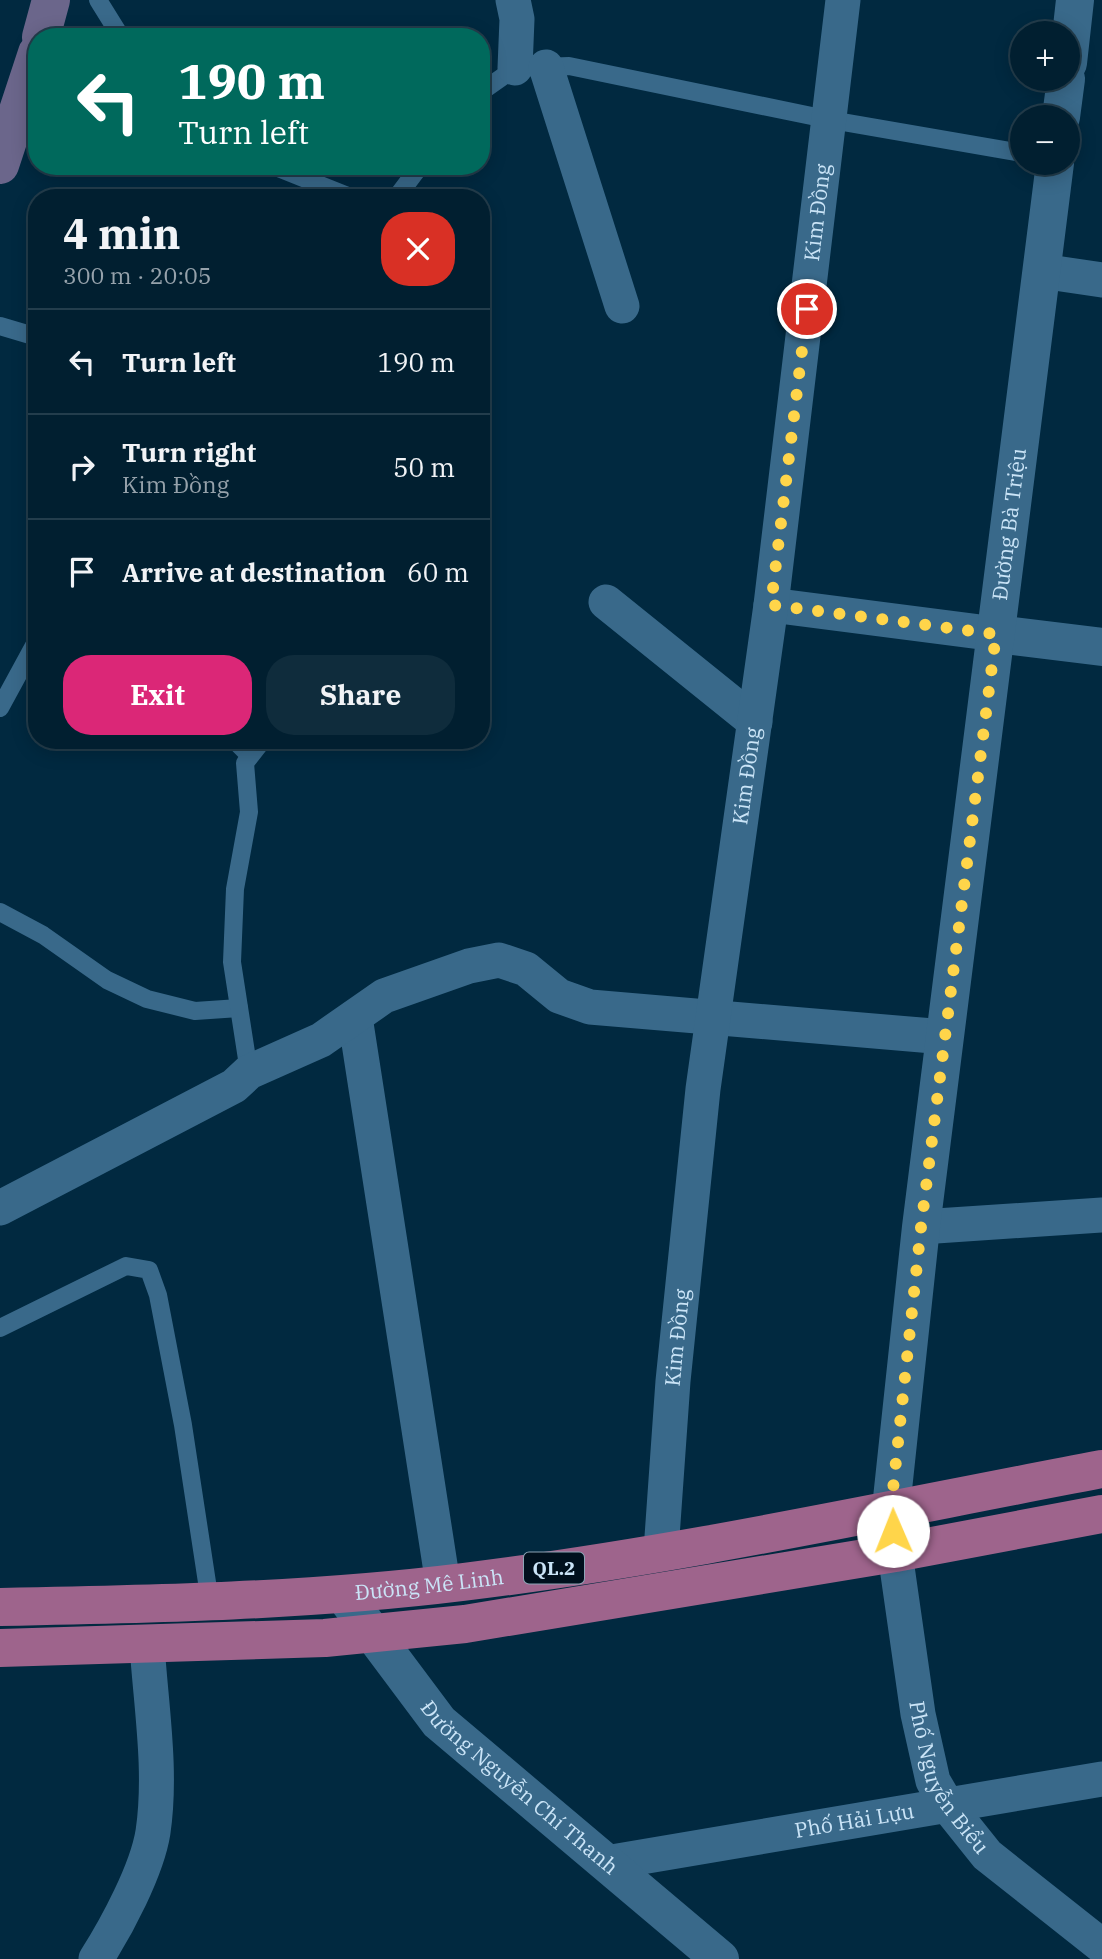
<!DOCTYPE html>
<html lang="en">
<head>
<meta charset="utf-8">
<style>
  :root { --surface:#011f30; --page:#0f2c3c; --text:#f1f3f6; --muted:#96a2ab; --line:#233d4c; --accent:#db2777 }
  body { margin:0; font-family:"IBM Plex Serif",serif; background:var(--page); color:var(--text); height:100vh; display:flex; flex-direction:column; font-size:26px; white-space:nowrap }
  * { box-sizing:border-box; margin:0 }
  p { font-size:23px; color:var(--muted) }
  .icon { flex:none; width:38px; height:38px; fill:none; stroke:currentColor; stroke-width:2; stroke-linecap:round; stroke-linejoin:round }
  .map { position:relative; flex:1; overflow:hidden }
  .side { position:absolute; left:28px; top:189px; width:462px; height:560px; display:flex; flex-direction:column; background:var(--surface); border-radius:28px; box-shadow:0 4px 18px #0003,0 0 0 2px var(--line) }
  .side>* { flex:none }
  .top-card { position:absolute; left:28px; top:28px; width:462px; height:147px; border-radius:28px; box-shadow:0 4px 18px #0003,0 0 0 2px var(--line); background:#00695c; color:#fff; overflow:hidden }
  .tools { position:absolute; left:1010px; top:21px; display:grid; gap:14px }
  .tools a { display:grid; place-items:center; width:70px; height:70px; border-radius:50%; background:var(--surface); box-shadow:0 4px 18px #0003,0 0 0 2px var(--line); font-size:35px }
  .pin { position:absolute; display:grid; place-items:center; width:60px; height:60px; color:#fff; margin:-30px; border:4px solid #fff; border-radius:50%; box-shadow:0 2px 7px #0007 }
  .me { position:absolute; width:77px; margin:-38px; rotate:359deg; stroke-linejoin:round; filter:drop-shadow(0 0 5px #0008) }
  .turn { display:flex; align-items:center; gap:24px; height:147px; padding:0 35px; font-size:32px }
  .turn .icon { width:91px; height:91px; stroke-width:2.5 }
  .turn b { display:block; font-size:49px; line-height:60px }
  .round { display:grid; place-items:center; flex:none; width:74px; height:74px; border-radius:28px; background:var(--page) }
  .overview { display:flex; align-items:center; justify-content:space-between; height:119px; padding:0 35px }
  h1 { font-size:42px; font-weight:800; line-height:52px }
  .primary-button { display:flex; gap:14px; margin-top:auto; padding:14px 35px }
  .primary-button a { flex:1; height:80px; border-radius:28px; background:var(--accent); color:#fff; font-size:28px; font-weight:800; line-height:80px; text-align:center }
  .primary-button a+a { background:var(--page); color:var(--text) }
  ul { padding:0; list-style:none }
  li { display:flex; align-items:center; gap:21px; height:105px; padding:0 35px; border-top:2px solid var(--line) }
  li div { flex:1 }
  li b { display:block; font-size:26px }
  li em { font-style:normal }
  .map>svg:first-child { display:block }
</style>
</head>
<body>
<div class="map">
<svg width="1102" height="1959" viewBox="0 0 1102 1959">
  <rect width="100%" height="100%" fill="#012940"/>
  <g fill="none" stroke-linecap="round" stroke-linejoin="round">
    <g stroke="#39698a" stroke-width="18">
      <path d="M98 0 121 37"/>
      <path d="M481 92 515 68 569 66 831 120 1022 153"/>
      <path d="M273 166 353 198"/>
      <path d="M396 198 420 166"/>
      <path d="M0 326 37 337"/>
      <path d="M0 708 37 640"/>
      <path d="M234 740 250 756"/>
      <path d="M0 912 43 935 107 980 147 999 195 1011 239 1008"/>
      <path d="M249 1072 232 962 235 889 249 812 245 763 263 740"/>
      <path d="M0 1328 126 1266 149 1270 158 1295 183 1425 210 1602"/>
    </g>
    <g stroke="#39698a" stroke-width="35">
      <path d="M513 0 517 19 515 68"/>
      <path d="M546 67 622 306"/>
      <path d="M1041 271 1102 280"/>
      <path d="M606 602 755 722"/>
      <path d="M771 605 996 634"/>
      <path d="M355 1017 443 1584"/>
      <path d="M0 1208 234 1086 249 1072 321 1040 384 996 469 966 499 960 526 969 559 996 590 1007 945 1037"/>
      <path d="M921 1227 1102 1215"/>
      <path id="s1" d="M661 1551 673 1381 703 1089 771 605 843 0"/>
      <path id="s2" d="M895 1553 918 1714 933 1781 947 1805 987 1855 1102 1946"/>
      <path id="s3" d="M606 1863 1102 1779"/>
      <path d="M96 1959C117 1926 147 1870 153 1832 162 1771 151 1706 147 1645"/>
    </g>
    <g stroke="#39698a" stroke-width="38">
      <path d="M1068 63 1075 0"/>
      <path d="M1061 117 1066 79"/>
      <path d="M996 634 1102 647"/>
      <path id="s4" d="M895 1553 891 1508 921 1227 1055 163"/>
      <path id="s5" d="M344 1595 439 1722 720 1959"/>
    </g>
    <g stroke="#6b668b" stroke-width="38">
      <path d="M41 37 51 0"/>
      <path d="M0 165 37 53"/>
    </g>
    <g stroke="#9e648c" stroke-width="38">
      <path id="s6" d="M0 1607C155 1604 309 1601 463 1582 677 1556 890 1509 1102 1469"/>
      <path d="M0 1648 325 1638 465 1624 895 1553 1102 1514"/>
    </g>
  </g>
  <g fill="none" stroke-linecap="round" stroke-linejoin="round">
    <path stroke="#ffd54a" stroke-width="12" stroke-dasharray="0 21.6" d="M807 309 771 605 996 634 921 1227 891 1508 893 1531"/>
  </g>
  <g text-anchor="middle" stroke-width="5" stroke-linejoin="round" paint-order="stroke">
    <rect fill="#00101d" stroke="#8da4b6" stroke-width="2" x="524" y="1552.5" width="60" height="31" rx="5"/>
    <g font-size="19" font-weight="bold" fill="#cae4f7">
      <text x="554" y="1575">QL.2</text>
    </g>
    <g font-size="21" fill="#cae4f7" stroke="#00101d">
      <text dy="7" stroke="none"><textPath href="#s1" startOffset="1348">Kim Đồng</textPath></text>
      <text dy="7" stroke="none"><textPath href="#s4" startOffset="1036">Đường Bà Triệu</textPath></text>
      <text dy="7" stroke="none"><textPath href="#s1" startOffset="780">Kim Đồng</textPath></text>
      <text dy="7" stroke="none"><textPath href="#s1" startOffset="214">Kim Đồng</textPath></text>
      <text dy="7" stroke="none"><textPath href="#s6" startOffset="430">Đường Mê Linh</textPath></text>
      <text dy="7" stroke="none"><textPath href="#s2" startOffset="234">Phố Nguyễn Biểu</textPath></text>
      <text dy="7" stroke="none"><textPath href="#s5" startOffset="262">Đường Nguyễn Chí Thanh</textPath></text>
      <text dy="7" stroke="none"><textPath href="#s3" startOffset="252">Phố Hải Lựu</textPath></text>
    </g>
  </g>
</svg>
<div class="tools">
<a>+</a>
<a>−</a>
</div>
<div class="pin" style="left:807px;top:309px;background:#d93025"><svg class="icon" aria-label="arrive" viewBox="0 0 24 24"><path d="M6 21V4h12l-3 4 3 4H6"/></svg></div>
<svg class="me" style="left:893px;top:1531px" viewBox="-20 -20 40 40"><circle r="19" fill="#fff"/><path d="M0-13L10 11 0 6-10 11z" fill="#ffd54a"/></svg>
<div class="top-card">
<div class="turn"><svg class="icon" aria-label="left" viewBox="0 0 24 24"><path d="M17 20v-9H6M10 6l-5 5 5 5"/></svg><div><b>190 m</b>Turn left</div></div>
</div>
<section class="side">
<div class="overview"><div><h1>4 min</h1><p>300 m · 20:05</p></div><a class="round" style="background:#d93025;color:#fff"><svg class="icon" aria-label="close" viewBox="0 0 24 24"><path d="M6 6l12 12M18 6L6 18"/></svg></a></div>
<ul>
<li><svg class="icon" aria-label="left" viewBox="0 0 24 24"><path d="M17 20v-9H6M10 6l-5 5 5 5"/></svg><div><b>Turn left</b></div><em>190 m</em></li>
<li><svg class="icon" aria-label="right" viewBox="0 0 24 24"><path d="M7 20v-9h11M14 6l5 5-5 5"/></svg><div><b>Turn right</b><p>Kim Đồng</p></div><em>50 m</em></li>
<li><svg class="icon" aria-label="arrive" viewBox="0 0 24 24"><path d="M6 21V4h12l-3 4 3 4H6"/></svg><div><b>Arrive at destination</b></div><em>60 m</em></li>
</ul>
<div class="primary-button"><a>Exit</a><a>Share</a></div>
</section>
</div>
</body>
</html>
